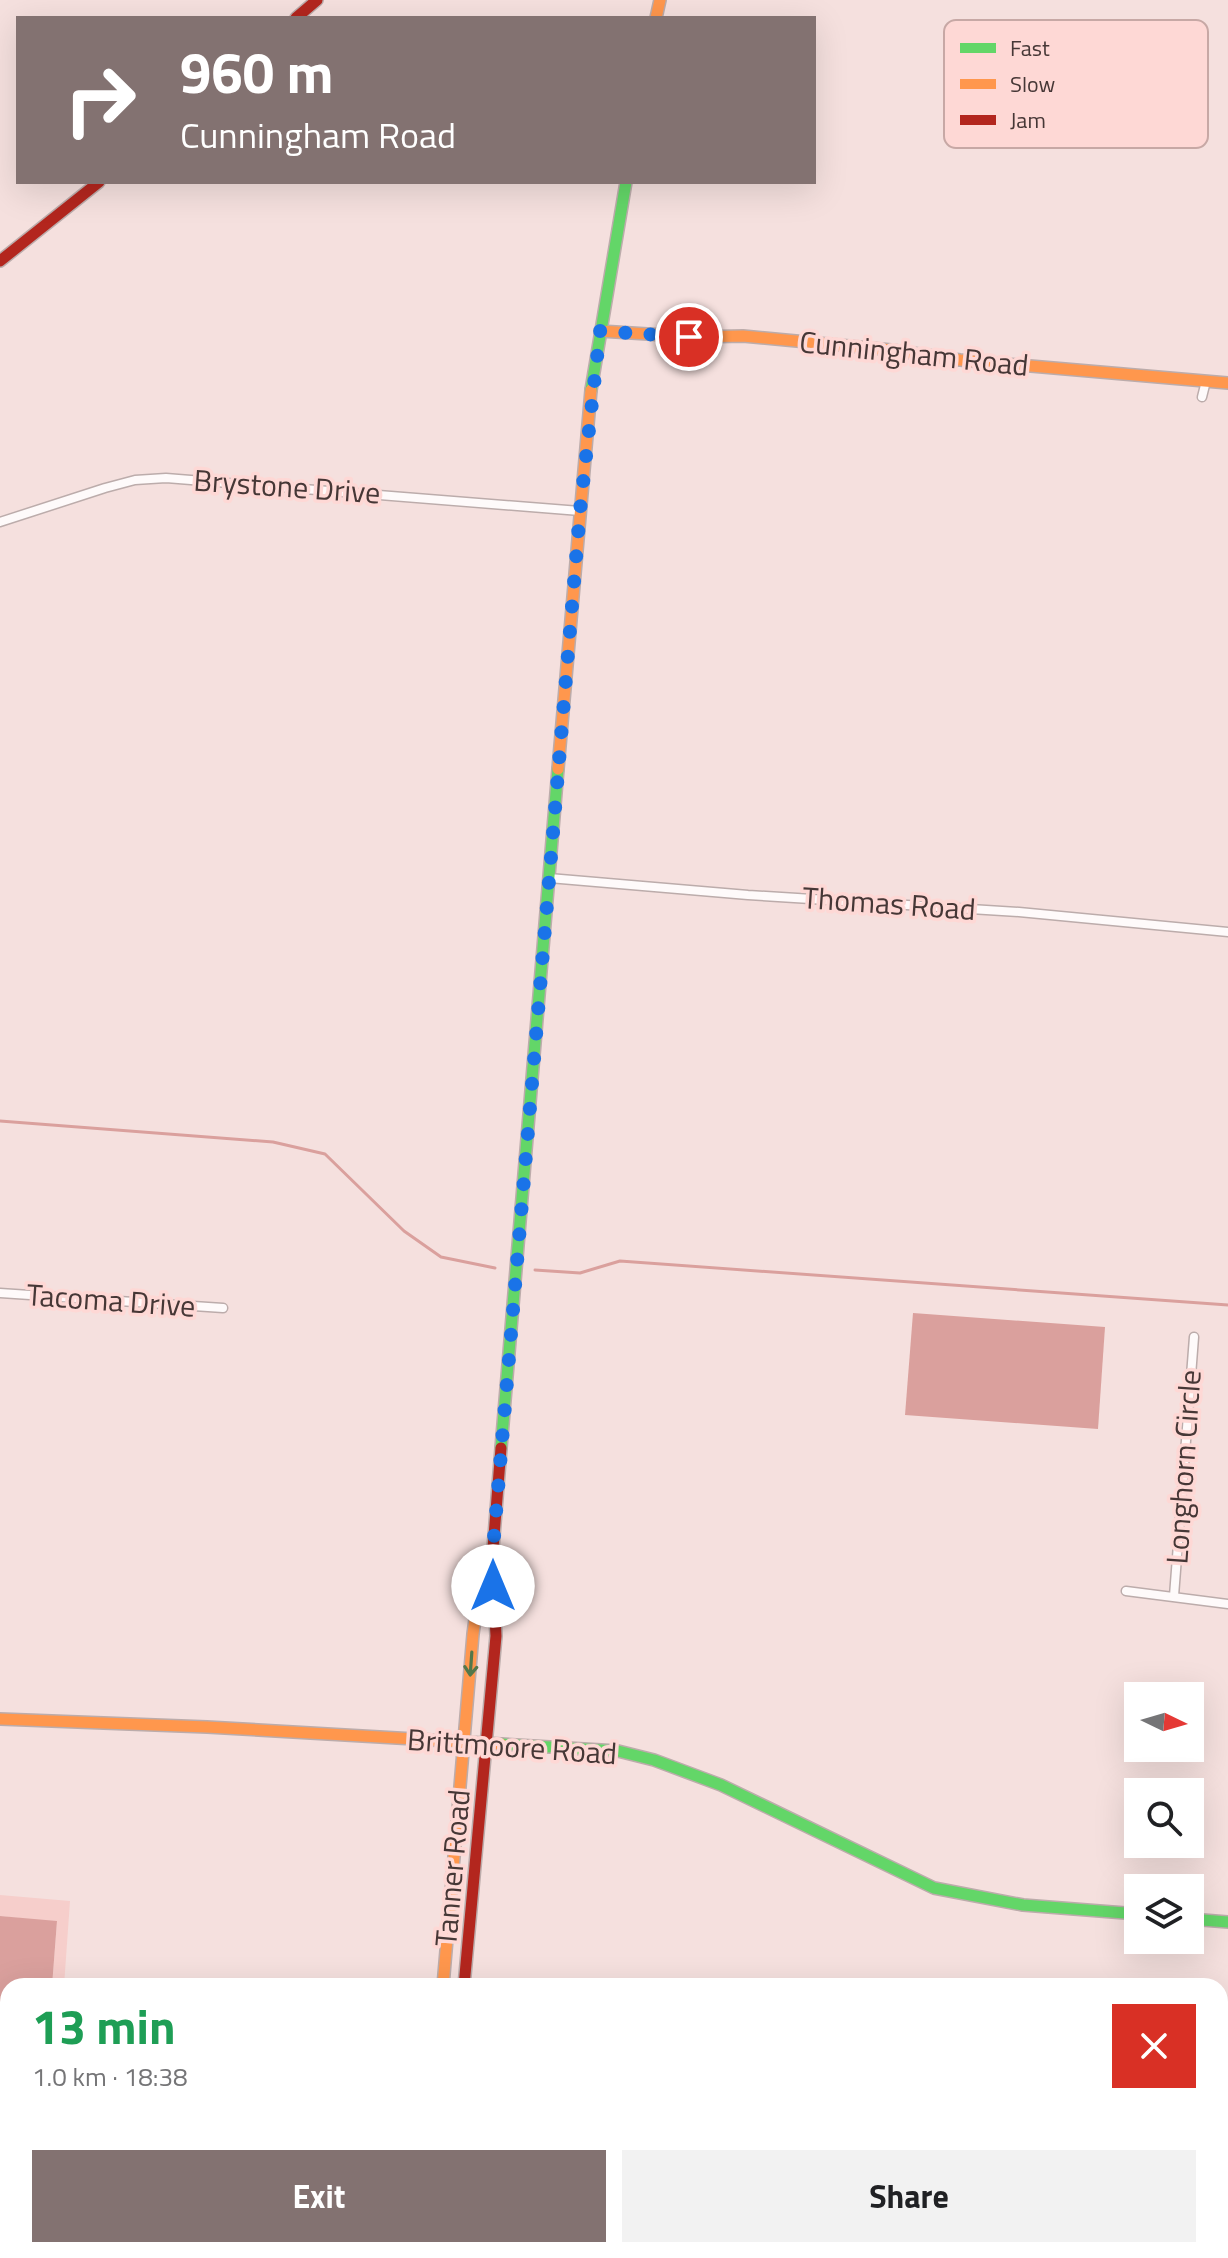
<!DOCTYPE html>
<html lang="en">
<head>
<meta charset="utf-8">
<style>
  :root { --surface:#fff; --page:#f2f2f2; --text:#202124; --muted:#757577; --accent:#837271 }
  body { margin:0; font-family:"Titillium Web",sans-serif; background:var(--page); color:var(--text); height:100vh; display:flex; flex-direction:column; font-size:30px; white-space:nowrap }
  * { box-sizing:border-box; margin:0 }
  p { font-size:26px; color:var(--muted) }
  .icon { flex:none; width:44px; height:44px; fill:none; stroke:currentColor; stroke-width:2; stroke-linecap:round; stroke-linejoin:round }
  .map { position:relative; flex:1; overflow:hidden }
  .drawer { position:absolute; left:0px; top:1978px; width:1228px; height:280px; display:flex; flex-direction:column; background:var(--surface); border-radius:24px 24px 0 0; box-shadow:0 8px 32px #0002 }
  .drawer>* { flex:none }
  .guide { position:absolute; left:16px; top:16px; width:800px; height:168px; border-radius:0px; box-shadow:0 8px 32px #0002; background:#837271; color:#fff; overflow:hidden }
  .needle { width:52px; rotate:95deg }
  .buttons { position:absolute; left:1124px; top:1682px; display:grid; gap:16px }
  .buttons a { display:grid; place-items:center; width:80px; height:80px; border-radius:0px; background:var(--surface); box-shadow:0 8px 32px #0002; font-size:40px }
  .pin { position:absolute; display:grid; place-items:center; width:68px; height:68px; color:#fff; margin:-34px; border:4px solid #fff; border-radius:50%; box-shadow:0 2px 8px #0007 }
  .me { position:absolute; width:88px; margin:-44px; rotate:0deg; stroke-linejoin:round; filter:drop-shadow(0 0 6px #0008) }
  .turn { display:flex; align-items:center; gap:28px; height:168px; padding:0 32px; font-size:36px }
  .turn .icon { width:104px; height:104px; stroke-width:2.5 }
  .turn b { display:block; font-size:56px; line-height:68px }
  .round { display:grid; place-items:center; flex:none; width:84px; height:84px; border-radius:0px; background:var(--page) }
  .overview { display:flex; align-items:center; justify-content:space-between; height:136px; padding:0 32px }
  h1 { font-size:48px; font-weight:700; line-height:60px; color:#1e9e55 }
  .cta { display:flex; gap:16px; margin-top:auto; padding:16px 32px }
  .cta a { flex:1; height:92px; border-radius:0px; background:var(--accent); color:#fff; font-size:32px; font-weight:700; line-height:92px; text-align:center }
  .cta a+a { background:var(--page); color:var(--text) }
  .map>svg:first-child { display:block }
</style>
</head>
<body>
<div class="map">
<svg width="1228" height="2258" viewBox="0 0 1228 2258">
  <rect width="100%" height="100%" fill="#f5e0de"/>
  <path fill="#f6cecb" d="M0 1895 70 1901 64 1986H52L57 1922 0 1916Z"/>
  <g fill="#daa09d">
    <path d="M913 1313 1105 1327 1098 1429 905 1415Z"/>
    <path d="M0 1916 57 1921 52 1986H8V2202L0 2201Z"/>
  </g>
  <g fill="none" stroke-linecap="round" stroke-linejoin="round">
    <g stroke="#daa09d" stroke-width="3">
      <path d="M0 1121 273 1142 325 1154 404 1231 441 1257 495 1268"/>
      <path d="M535 1270 580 1273 620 1261 1228 1305"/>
    </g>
    <g stroke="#bcacab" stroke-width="11">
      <g id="street">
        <path d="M1202 397 1206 381"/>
        <path d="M0 522 105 488 135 480 166 478 580 511"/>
        <path d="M549 878 748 895 1019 912 1228 932"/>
        <path d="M0 1293 223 1308"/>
        <path d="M1126 1591 1228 1604"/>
        <path d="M1174 1596 1194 1337"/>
      </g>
    </g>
    <g stroke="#bcacab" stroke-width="14">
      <g id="fast">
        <path d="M591 390 626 182"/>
        <path d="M501 1448 558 769"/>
        <path d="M501 1744 618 1751 654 1760 721 1785 934 1888 1023 1905 1138 1914"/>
        <path d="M1190 1919 1228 1922"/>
      </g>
    </g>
    <g stroke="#bcacab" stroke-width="14">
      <g id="slow">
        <path d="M656 18 660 0"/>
        <path d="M600 331 695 337 743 336 891 350 960 360 1228 383"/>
        <path d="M558 769 591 390"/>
        <path d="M0 1719 207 1727 501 1744"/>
        <path d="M443 1986 473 1634 478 1597 490 1565"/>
      </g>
    </g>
    <g stroke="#bcacab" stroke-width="14">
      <g id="jam">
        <path d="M296 18 317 0"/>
        <path d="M0 261 99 182"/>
        <path d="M464 1986 496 1636 492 1561 501 1448"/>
        <path d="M418 2258 419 2250"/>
        <path d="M439 2258 440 2250"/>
      </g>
    </g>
    <use href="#street" stroke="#fefafa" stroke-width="8"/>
    <use href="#fast" stroke="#63d668" stroke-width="11"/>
    <use href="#slow" stroke="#ff974d" stroke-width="11"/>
    <use href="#jam" stroke="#b3261e" stroke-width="11"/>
  </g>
  <defs><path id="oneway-shaft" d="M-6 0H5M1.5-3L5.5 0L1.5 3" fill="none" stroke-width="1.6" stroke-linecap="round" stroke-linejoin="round" transform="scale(2)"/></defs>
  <use stroke="#52774a" href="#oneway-shaft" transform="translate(471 1664) rotate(94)"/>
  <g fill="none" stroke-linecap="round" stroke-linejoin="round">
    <path stroke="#1a73e8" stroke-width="14" stroke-dasharray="0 25.2" d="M493 1586 492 1561 580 511 600 331 689 337"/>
  </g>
  <g text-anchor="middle" stroke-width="7" stroke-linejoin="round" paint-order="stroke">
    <g font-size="30" fill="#463736" stroke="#fed8d5">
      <text transform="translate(914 354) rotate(6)" y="10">Cunningham Road</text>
      <text transform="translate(287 487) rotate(4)" y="10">Brystone Drive</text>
      <text transform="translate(889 904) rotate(4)" y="10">Thomas Road</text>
      <text transform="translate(111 1301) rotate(4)" y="10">Tacoma Drive</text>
      <text transform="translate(1184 1467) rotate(-86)" y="10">Longhorn Circle</text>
      <text transform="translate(512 1747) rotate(4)" y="10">Brittmoore Road</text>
      <text transform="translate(453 1868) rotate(-85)" y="10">Tanner Road</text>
    </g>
  </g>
  <rect x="944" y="20" width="264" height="128" rx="12" fill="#fed8d5" stroke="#c7a8a5" stroke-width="2"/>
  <rect x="960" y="43" width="36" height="10" fill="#63d668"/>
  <rect x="960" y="79" width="36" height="10" fill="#ff974d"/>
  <rect x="960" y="115" width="36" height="10" fill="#b3261e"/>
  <g font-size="22" fill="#463736">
    <text x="1010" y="56">Fast</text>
    <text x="1010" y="92">Slow</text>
    <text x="1010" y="128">Jam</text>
  </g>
</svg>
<div class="buttons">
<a><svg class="needle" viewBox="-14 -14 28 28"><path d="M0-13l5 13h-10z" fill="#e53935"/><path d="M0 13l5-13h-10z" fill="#757577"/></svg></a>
<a><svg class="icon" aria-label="search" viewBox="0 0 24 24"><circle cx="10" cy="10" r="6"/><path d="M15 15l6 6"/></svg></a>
<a><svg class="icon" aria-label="layers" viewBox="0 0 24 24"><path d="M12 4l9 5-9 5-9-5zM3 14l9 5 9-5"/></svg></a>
</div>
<div class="pin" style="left:689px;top:337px;background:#d93025"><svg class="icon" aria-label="arrive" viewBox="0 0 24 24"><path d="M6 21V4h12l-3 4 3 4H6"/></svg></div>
<svg class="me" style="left:493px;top:1586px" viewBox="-20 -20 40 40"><circle r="19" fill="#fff"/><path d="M0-13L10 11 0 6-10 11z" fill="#1a73e8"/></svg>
<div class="guide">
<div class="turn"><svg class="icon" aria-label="right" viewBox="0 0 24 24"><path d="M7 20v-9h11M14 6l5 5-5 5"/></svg><div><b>960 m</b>Cunningham Road</div></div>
</div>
<section class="drawer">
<div class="overview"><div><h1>13 min</h1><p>1.0 km · 18:38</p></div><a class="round" style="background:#d93025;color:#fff"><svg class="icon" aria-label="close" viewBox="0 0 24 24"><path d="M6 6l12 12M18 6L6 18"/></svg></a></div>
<div class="cta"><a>Exit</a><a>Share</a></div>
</section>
</div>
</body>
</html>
